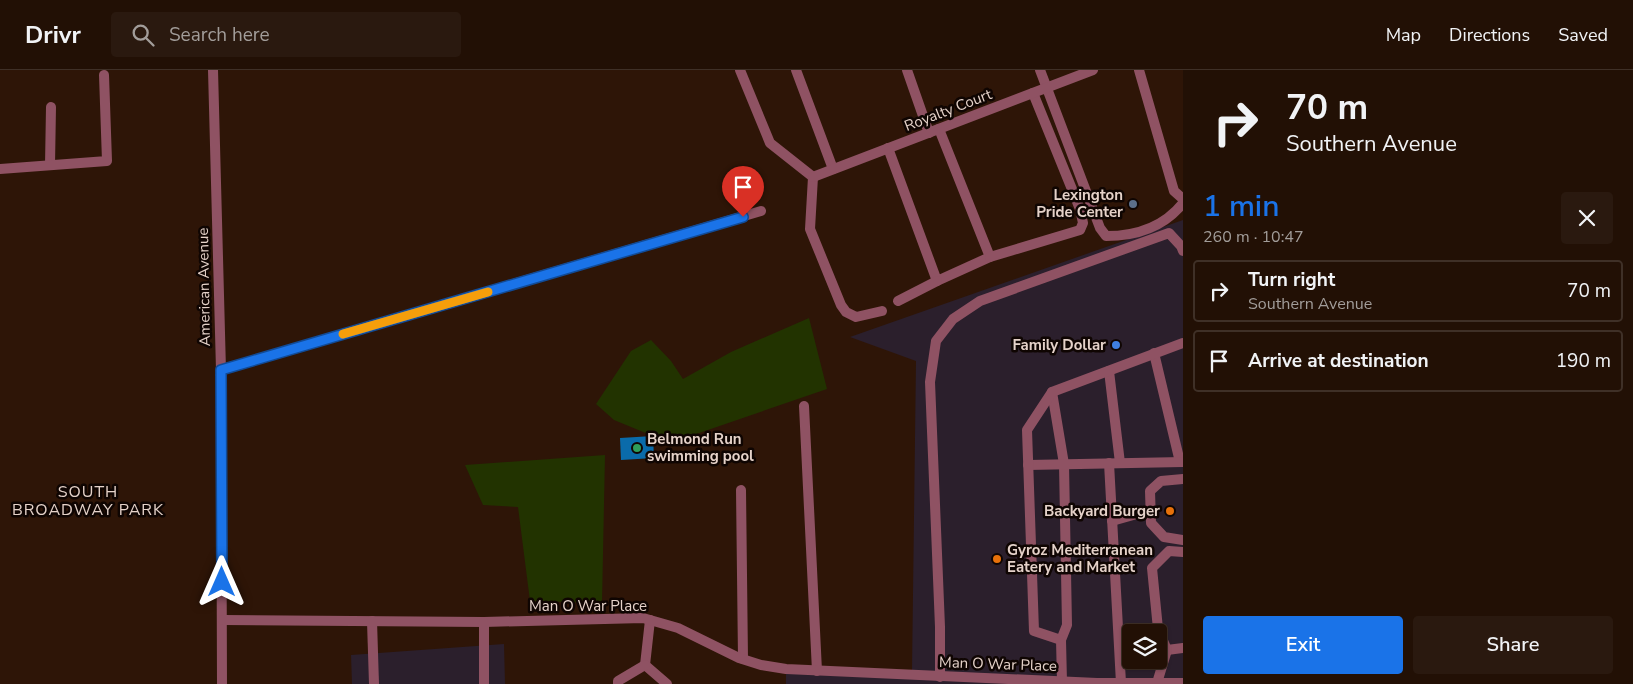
<!DOCTYPE html>
<html lang="en">
<head>
<meta charset="utf-8">
<style>
  :root { --surface:#221005; --page:#2a190f; --text:#f1f3f6; --muted:#a29d9a; --line:#3f3027; --accent:#1a73e8 }
  body { margin:0; font-family:"Nunito Sans",sans-serif; background:var(--page); color:var(--text); height:100vh; display:flex; flex-direction:column; font-size:19px; white-space:nowrap }
  * { box-sizing:border-box; margin:0 }
  p { font-size:16px; color:var(--muted) }
  .icon { flex:none; width:28px; height:28px; fill:none; stroke:currentColor; stroke-width:2; stroke-linecap:round; stroke-linejoin:round }
  .map { position:relative; flex:1; overflow:hidden }
  .sheet { display:flex; flex-direction:column; background:var(--surface); width:450px }
  .sheet>* { flex:none }
  .banner { background:#221005; color:var(--text); overflow:hidden }
  .buttons { position:absolute; left:1122px; top:554px; display:grid; gap:10px }
  .buttons a { display:grid; place-items:center; width:45px; height:45px; border-radius:5px; background:var(--surface); box-shadow:0 1px 4px #0004,0 0 0 1px var(--line); font-size:25px }
  .pin { position:absolute; display:grid; place-items:center; width:42px; height:42px; color:#fff; margin:-51px -21px; border-radius:50% 50% 50% 0; rotate:-45deg; box-shadow:0 0 5px #0007 }
  .pin .icon { rotate:45deg }
  .me { position:absolute; width:55px; margin:-28px; rotate:0deg; stroke-linejoin:round; filter:drop-shadow(0 0 4px #0008) }
  .turn { display:flex; align-items:center; gap:18px; height:105px; padding:0 20px; font-size:22px }
  .turn .icon { width:65px; height:65px; stroke-width:2.5 }
  .turn b { display:block; font-size:35px; line-height:42px }
  .round { display:grid; place-items:center; flex:none; width:52px; height:52px; border-radius:5px; background:var(--page) }
  .overview { display:flex; align-items:center; justify-content:space-between; height:85px; padding:0 20px }
  h1 { font-size:30px; font-weight:600; line-height:38px; color:var(--accent) }
  .action { display:flex; gap:10px; margin-top:auto; padding:10px 20px }
  .action a { flex:1; height:58px; border-radius:5px; background:var(--accent); color:#fff; font-size:20px; font-weight:600; line-height:58px; text-align:center }
  .action a+a { background:var(--page); color:var(--text) }
  ul { padding:0; list-style:none }
  li { display:flex; align-items:center; gap:15px; height:62px; margin:0 10px 8px; padding:0 10px; border:2px solid var(--line); border-radius:5px }
  li div { flex:1 }
  li b { display:block; font-size:19px }
  li em { font-style:normal }
  header { display:flex; align-items:center; gap:30px; box-sizing:border-box; height:70px; padding:0 25px; background:var(--surface); border-bottom:1px solid var(--line) }
  header strong { font-size:24px }
  nav { display:flex; gap:28px; margin-inline-start:auto; font-size:18px }
  .search { width:350px; height:45px; background:var(--page); display:flex; align-items:center; gap:12px; box-sizing:border-box; padding:0 18px; border-radius:5px; color:var(--muted); font-size:19px }
  main { display:flex; flex:1; min-height:0 }
  .map>svg:first-child { display:block }
</style>
</head>
<body>
<header>
<strong>Drivr</strong>
<div class="search"><svg class="icon" aria-label="search" viewBox="0 0 24 24"><circle cx="10" cy="10" r="6"/><path d="M15 15l6 6"/></svg>Search here</div>
<nav><a>Map</a><a>Directions</a><a>Saved</a></nav>
</header>
<main>
<div class="map">
<svg width="1183" height="614" viewBox="0 0 1183 614">
  <rect width="100%" height="100%" fill="#2e1507"/>
  <g fill="#2b1f2c" fill-rule="evenodd">
    <path d="M1183 150V614H786V599L912 601 916 291 850 267ZM1131 562H1159V590H1131Z"/>
    <path d="M504 574 505 614H352L351 585Z"/>
  </g>
  <g fill="#230">
    <path d="M809 248 827 319 670 373 614 350 596 334 631 281 651 270 671 291 683 309 731 282Z"/>
    <path d="M605 385 602 533 530 531 518 437 483 435 465 395Z"/>
  </g>
  <path fill="#0a6baa" d="M653 366 654 388 621 390 620 368Z"/>
  <g fill="none" stroke-linecap="round" stroke-linejoin="round">
    <g stroke="#8f5263" stroke-width="10">
      <path d="M740 0 770 73 813 107 810 159 841 235 846 242 856 247 882 241"/>
      <path d="M796 0 833 99"/>
      <path d="M907 0 929 63"/>
      <path d="M1040 0 1100 158 1106 166C1136 166 1163 158 1183 133"/>
      <path d="M1139 0 1174 121 1183 129"/>
      <path d="M888 78 937 211 990 187 939 59"/>
      <path d="M50 95 51 37"/>
      <path d="M0 99 107 91 104 5"/>
      <path d="M990 187 1080 160 1083 153 1080 139 1033 23"/>
      <path d="M898 231 937 211"/>
      <path d="M1154 283 1180 392"/>
      <path d="M1109 301 1120 393"/>
      <path d="M1052 322 1064 394 1067 555 1061 570"/>
      <path d="M804 336 817 601"/>
      <path d="M1109 393 1121 613"/>
      <path d="M1028 395 1183 392"/>
      <path d="M1183 409 1161 411 1150 421 1151 453 1164 467 1183 470"/>
      <path d="M741 420 743 589"/>
      <path d="M1112 451 1151 440"/>
      <path d="M372 551 374 614"/>
      <path d="M1167 580 1183 578"/>
      <path d="M645 595 650 550"/>
      <path d="M645 595 667 614"/>
      <path d="M940 607V557L930 312 936 271 953 249 980 231 1169 163 1181 176 1183 181"/>
      <path d="M1062 612 1061 570 1034 561 1027 360 1052 322 1183 273"/>
      <path d="M1157 613 1167 580 1158 559 1152 498 1169 481 1183 482"/>
      <path d="M618 614V611L645 595"/>
    </g>
    <g stroke="#8f5263" stroke-width="10">
      <path d="M213 0 221 300 222 614"/>
      <path d="M813 107 1093 0"/>
      <path d="M221 300 761 141"/>
      <path d="M223 550 484 552 643 548 678 558 739 588 761 595 786 599 1097 613H1183"/>
      <path d="M484 614V552"/>
    </g>
  </g>
  <g fill="none" stroke-linecap="round" stroke-linejoin="round">
    <g stroke="#114b97" stroke-width="12">
      <path id="route" d="M222 512 221 300 743 147"/>
    </g>
    <use href="#route" stroke="#1a73e8" stroke-width="9"/>
    <path stroke="#f59e0b" stroke-width="9" d="M343 264 488 222"/>
  </g>
  <circle fill="#5c6f8a" stroke="#0f0502" stroke-width="2" cx="1133" cy="134" r="5"/>
  <circle fill="#3f7fe0" stroke="#0f0502" stroke-width="2" cx="1116" cy="275" r="5"/>
  <circle fill="#2e9e5b" stroke="#0f0502" stroke-width="2" cx="637" cy="378" r="5"/>
  <g fill="#e8710a" stroke="#0f0502" stroke-width="2">
    <circle cx="1170" cy="441" r="5"/>
    <circle cx="997" cy="489" r="5"/>
  </g>
  <g text-anchor="middle" stroke-width="5" stroke-linejoin="round" paint-order="stroke">
    <g font-size="15" fill="#e5d2c9" stroke="#0f0502">
      <text transform="translate(948 40) rotate(-21)" y="5">Royalty Court</text>
      <text transform="translate(204 217) rotate(-91)" y="5">American Avenue</text>
      <text x="588" y="541">Man O War Place</text>
      <text transform="translate(998 594) rotate(2)" y="5">Man O War Place</text>
    </g>
    <g font-size="15" font-weight="bold" fill="#e5d2c9" stroke="#0f0502" text-anchor="end">
      <text x="1123" y="130">Lexington<tspan x="1123" dy="17">Pride Center</tspan></text>
      <text x="1106" y="280">Family Dollar</text>
      <text x="647" y="374" text-anchor="start">Belmond Run<tspan x="647" dy="17">swimming pool</tspan></text>
      <text x="1160" y="446">Backyard Burger</text>
      <text x="1007" y="485" text-anchor="start">Gyroz Mediterranean<tspan x="1007" dy="17">Eatery and Market</tspan></text>
    </g>
    <g font-size="16" letter-spacing="1" fill="#e5d2c9" stroke="#0f0502">
      <text x="88" y="427">SOUTH<tspan x="88" dy="18">BROADWAY PARK</tspan></text>
    </g>
  </g>
</svg>
<div class="buttons">
<a><svg class="icon" aria-label="layers" viewBox="0 0 24 24"><path d="M12 4l9 5-9 5-9-5zM3 14l9 5 9-5"/></svg></a>
</div>
<div class="pin" style="left:743px;top:147px;background:#d93025"><svg class="icon" aria-label="arrive" viewBox="0 0 24 24"><path d="M6 21V4h12l-3 4 3 4H6"/></svg></div>
<svg class="me" style="left:222px;top:512px" viewBox="-20 -20 40 40"><path d="M0-17L14 15 0 8-14 15z" fill="#1a73e8" stroke="#fff" stroke-width="4"/></svg>
</div>
<section class="sheet">
<div class="banner">
<div class="turn"><svg class="icon" aria-label="right" viewBox="0 0 24 24"><path d="M7 20v-9h11M14 6l5 5-5 5"/></svg><div><b>70 m</b>Southern Avenue</div></div>
</div>
<div class="overview"><div><h1>1 min</h1><p>260 m · 10:47</p></div><a class="round"><svg class="icon" aria-label="close" viewBox="0 0 24 24"><path d="M6 6l12 12M18 6L6 18"/></svg></a></div>
<ul>
<li><svg class="icon" aria-label="right" viewBox="0 0 24 24"><path d="M7 20v-9h11M14 6l5 5-5 5"/></svg><div><b>Turn right</b><p>Southern Avenue</p></div><em>70 m</em></li>
<li><svg class="icon" aria-label="arrive" viewBox="0 0 24 24"><path d="M6 21V4h12l-3 4 3 4H6"/></svg><div><b>Arrive at destination</b></div><em>190 m</em></li>
</ul>
<div class="action"><a>Exit</a><a>Share</a></div>
</section>
</main>
</body>
</html>
